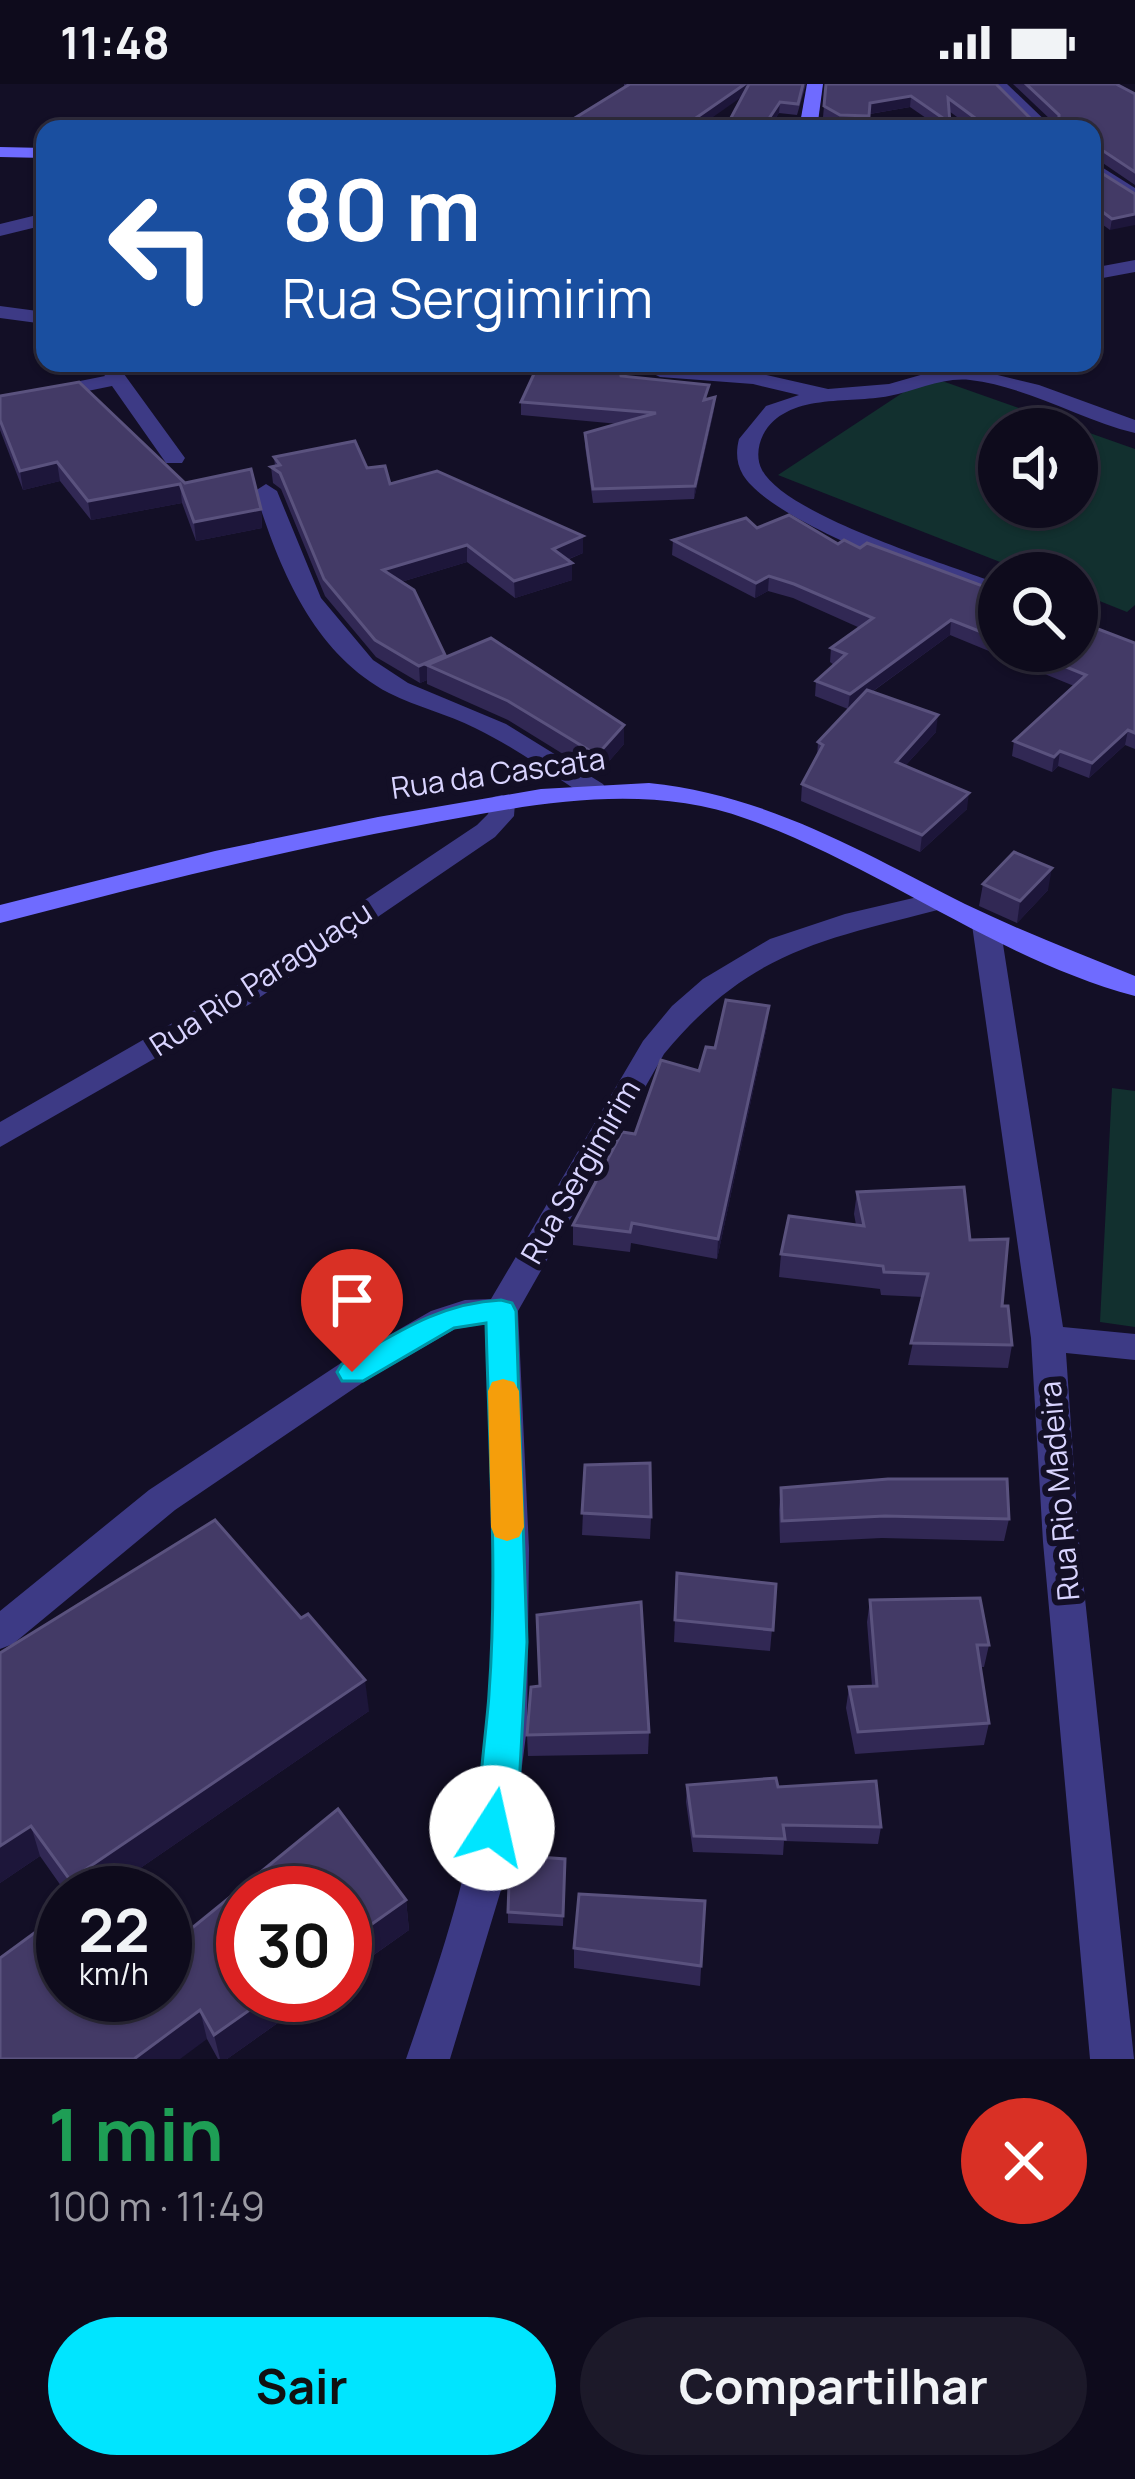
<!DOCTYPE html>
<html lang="pt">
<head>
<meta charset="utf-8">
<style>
  :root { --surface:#0e0b1c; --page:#1c1929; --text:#f1f3f6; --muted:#9b9ba3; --line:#2e2b3b; --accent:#00e5ff }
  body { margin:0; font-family:Manrope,sans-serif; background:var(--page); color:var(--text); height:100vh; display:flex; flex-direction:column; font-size:45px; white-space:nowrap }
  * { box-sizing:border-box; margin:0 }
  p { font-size:39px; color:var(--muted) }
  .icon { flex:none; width:66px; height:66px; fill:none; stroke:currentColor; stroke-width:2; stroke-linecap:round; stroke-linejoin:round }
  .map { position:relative; height:1975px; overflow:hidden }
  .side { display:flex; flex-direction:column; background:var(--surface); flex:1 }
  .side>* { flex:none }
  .guide { position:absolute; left:36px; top:36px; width:1065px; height:252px; border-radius:24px; box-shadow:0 3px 9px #0004,0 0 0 3px var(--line); background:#1a4fa0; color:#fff; overflow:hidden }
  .tools { position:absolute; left:978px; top:324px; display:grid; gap:24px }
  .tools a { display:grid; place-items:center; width:120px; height:120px; border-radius:50%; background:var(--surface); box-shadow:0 3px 9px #0004,0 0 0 3px var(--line); font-size:60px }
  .speed { position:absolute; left:36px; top:1782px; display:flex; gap:24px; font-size:60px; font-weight:700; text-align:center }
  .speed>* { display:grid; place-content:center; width:156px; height:156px; border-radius:50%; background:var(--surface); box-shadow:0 3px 9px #0004,0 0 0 3px var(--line); line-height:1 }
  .speed small { font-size:30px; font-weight:400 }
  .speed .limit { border:18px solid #d22; background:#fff; color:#111 }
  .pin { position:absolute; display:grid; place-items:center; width:102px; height:102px; color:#fff; margin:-123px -51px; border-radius:50% 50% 50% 0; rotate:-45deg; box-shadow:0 0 12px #0007 }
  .pin .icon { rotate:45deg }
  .me { position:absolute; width:132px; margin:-66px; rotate:10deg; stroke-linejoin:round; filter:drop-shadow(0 0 9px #0008) }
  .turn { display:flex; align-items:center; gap:42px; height:252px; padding:0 48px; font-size:54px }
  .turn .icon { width:156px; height:156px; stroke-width:2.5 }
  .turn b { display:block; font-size:84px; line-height:102px }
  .round { display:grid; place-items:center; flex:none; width:126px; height:126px; border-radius:63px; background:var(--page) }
  .summary { display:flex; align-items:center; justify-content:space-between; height:204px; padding:0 48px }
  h1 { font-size:72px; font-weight:700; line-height:90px; color:#1e9e55 }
  .primary-button { display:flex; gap:24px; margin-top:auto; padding:24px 48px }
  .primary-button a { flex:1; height:138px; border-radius:72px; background:var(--accent); color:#111; font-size:48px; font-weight:700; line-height:138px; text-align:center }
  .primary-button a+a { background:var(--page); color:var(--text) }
  .status { display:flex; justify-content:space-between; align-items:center; height:84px; padding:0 60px; background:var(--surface); direction:ltr }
  .status svg { height:33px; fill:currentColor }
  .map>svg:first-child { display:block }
</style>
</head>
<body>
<div class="status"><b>11:48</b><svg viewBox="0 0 49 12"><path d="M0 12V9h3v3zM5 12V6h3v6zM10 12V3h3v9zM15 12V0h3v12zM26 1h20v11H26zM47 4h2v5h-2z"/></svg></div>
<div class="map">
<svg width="1135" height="1975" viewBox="0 0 1135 1975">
  <rect width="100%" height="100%" fill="#130f26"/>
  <g fill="#12302f" fill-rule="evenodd">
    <path d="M928 292 1135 365V521L1127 528 1077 508V489H1028L778 391ZM999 345H1077V423H999Z"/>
    <path d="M1112 1004 1135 1007V1243L1100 1238Z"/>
  </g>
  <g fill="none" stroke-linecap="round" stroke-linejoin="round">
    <g fill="#3d3a85" fill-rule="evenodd">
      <path d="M989 0H1007L1054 45H1035Z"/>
      <path d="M1092 77 1135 104V118L1092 90Z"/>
      <path d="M45 129V141L0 152V140Z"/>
      <path d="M1135 176V188L1092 196V184Z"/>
      <path d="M0 222 45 228V240L0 234Z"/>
      <path d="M96 279H116L185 374 182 379H166L112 302 0 325V313L105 292Z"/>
      <path d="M631 279 753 288 828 305 889 300 938 286 969 284 1039 301 1135 336V349C1079 335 1028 303 970 296 942 293 916 307 889 312 850 320 786 308 763 351 758 361 756 375 762 386 787 432 947 480 999 500V515C942 500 773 439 743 391 736 379 736 367 739 355L766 322 799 311 753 300 660 293Z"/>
      <path d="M266 400 277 407 321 514 373 576 408 599 506 640 603 700 607 706 603 712H585C549 688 514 663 475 644 447 630 417 623 389 609 313 569 279 484 255 407Z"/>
      <path d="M502 711 515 719 514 732 495 753 250 920 0 1063V1038L230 906 477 741 488 730 493 713Z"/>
      <path d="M939 808 953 817 949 823C824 856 751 865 664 970L518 1227 529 1465 527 1643 515 1737 501 1806 450 1975H406C437 1885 469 1794 481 1700 502 1548 490 1393 485 1240L455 1245 365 1297 175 1426 13 1560 0 1565V1527L149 1406 341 1279 431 1227 465 1216 491 1215 643 957 672 922 703 895 770 855 845 830Z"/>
      <path d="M986 832 1000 841 1063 1243 1135 1250V1276L1066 1269 1079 1458 1134 1975H1090L1043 1458 1031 1254 972 841Z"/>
    </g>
    <g fill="#6f6bff" fill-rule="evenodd">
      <path d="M807 0H823L817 45H799Z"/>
      <path d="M0 63 45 64V74L0 73Z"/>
      <path d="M649 699C767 711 862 768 965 820 1021 847 1078 869 1135 892V912C997 875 881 783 747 735 640 696 524 722 416 742 275 768 138 803 0 839V821L215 767 378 733 541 705Z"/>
    </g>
  </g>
  <g fill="#312854">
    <path d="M624 0H806L797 31 779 29 768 45H725L742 13 624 3Z"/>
    <path d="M826 0H996L1033 37H1052L1013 0H1116L1135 10V101L1094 73 1092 74V45H973L949 27V45H942L910 23 870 30 868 43 839 42 823 33Z"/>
    <path d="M1092 83 1135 110 1110 146 1092 133Z"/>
    <path d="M621 292 709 315 715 313 714 326 694 415 593 419 585 362V349L619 340 521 331V318Z"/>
    <path d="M0 312 185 399 261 425 262 444 196 457 182 419 91 436 60 397 23 406 0 346Z"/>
    <path d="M274 373 367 384 390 400 583 452V469L567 476 572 479V496L515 514 467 478 401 498 445 573 624 641V660L597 691 508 636 427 600V596L420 599 376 573 325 512 281 405 273 399 271 383 275 382Z"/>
    <path d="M757 444 860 464 999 508V567H1077L1135 559V665L1125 661 1089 694 1058 682 1052 688 1012 672 1014 657 1074 602 950 551 872 608 936 648 905 682 967 725 920 768 801 717 802 700 817 674 818 658 853 621 848 625 815 612 816 597 834 581 830 578 831 564 860 544 793 514 768 507 755 514 672 471 673 456Z"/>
    <path d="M983 800 1048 806 1017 839 979 822Z"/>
    <path d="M767 942 717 1175 631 1159 630 1168 573 1161V1141L635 1050 699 987 715 964Z"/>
    <path d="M857 1108 970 1156 1002 1222 1012 1261 1008 1284 908 1281 923 1213 881 1211 880 1205 779 1193 781 1170 856 1141 854 1130Z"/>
    <path d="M585 1381 651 1433 650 1455 582 1451Z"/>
    <path d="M781 1404 1009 1435 1004 1457 882 1454 780 1459 779 1426Z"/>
    <path d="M677 1489 776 1500 770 1567 674 1558Z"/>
    <path d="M870 1516 989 1561 984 1583H980L989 1639 984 1661 855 1670 846 1624 849 1603 872 1602 867 1538Z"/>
    <path d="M0 1569 369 1627 104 1809H66L40 1772 0 1799Z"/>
    <path d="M649 1648 648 1670 528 1672 527 1651Z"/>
    <path d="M687 1701 778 1703 881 1743 878 1760 784 1757 783 1771 693 1768 686 1718Z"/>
    <path d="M565 1775 563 1842 508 1839V1828Z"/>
    <path d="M406 1816 409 1846 227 1975H218L207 1955 63 1911Z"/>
    <path d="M705 1817 700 1902 574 1884V1864Z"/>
  </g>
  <g fill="#1d163a">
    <path d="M745 0H750V7L696 45H680Z"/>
    <path d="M911 12 910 23 869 30 870 19Z"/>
    <path d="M780 18 779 29 768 45H762Z"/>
    <path d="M1135 130V141L1110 146 1112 135Z"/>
    <path d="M715 313 714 326 694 415 695 402Z"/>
    <path d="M57 378 60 397 23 406 20 387Z"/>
    <path d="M180 400 182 419 91 436 88 417Z"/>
    <path d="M261 425 262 444 196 457 194 438Z"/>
    <path d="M583 452V469L553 481V465Z"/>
    <path d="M467 461V478L384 503 383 486Z"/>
    <path d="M572 479V496L515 514 514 497Z"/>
    <path d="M769 492 768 507 755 514 756 499Z"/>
    <path d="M951 536 950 551 848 625 850 610Z"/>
    <path d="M445 571 427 581V596L420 599 419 582Z"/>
    <path d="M938 631 936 648 894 694 896 678Z"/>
    <path d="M624 641V660L597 691V671Z"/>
    <path d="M1128 646 1125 661 1089 694 1092 679Z"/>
    <path d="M1060 667 1058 682 1052 688 1054 673Z"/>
    <path d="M969 709 967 725 920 768 922 751Z"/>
    <path d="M1052 784 1048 806 1017 839 1020 817Z"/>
    <path d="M769 922 767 942 717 1175 718 1155Z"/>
    <path d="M365 1596 369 1627 104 1809H74L70 1796Z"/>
    <path d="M31 1742 40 1772 0 1799V1762Z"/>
    <path d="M406 1816 409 1846 345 1891V1859Z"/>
    <path d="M271 1911H317L227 1975H220L214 1951Z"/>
    <path d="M200 1926 207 1955 180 1975H134Z"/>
  </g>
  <g fill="#433a66" stroke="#5a527e" stroke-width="3">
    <path d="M630 0H745L680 45H557Z"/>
    <path d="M749 0H803L798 20 780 18 762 45H725Z"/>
    <path d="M826 0H996L1033 37H1059V31L1026 0H1116L1135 10V88L1096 62 1092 63V45H990L948 14 950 39 911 12 870 19 869 32 840 31 824 22Z"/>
    <path d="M484 41 539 45H480Z"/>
    <path d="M1092 83 1135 110V130L1112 135 1092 120Z"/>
    <path d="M539 279H619L621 292 709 301 704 316 715 313 695 402 593 405 585 349 656 329 521 318Z"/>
    <path d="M79 298 185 399 251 385 261 425 194 438 180 400 88 417 57 378 20 387 0 336V312Z"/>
    <path d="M355 357 367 384 385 382 390 400 437 387 583 452 553 465 572 479 514 497 467 461 383 486 414 506 445 571 419 582 375 556 324 495 280 389 271 383 280 381 274 373Z"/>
    <path d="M789 431 838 460 844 456 860 464 867 459 999 508V555L951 536 850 610 816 597 846 570 831 564 873 534 794 500 769 492 756 499 673 456 746 434 757 444Z"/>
    <path d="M1077 537 1135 559V649L1128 646 1092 679 1060 667 1054 673 1014 657 1086 591 1027 567H1077Z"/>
    <path d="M491 554 624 641 597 671 508 617 427 581Z"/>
    <path d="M867 606 938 631 896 678 969 709 922 751 802 700 823 661 818 658Z"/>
    <path d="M1014 768 1052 784 1020 817 983 800Z"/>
    <path d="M726 916 769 922 718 1155 632 1139 630 1148 573 1141 622 1048 635 1050 661 976 699 987 706 963 715 964Z"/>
    <path d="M964 1103 970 1156 1008 1155 1002 1222H1008L1012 1261 911 1259 928 1190 884 1188 883 1182 781 1170 789 1132 864 1142 857 1108Z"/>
    <path d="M650 1379 651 1433 582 1429 585 1381Z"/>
    <path d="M888 1395H1007L1009 1435 885 1432 782 1437 781 1404Z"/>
    <path d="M215 1436 301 1534 308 1530 365 1596 70 1796 31 1742 0 1762V1569Z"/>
    <path d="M677 1489 776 1500 773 1546 675 1536Z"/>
    <path d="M980 1514 989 1561H977L989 1639 858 1648 849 1603 877 1602 870 1516Z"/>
    <path d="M641 1518 649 1648 527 1651 531 1603 540 1602 537 1531Z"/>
    <path d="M776 1694 778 1703 876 1697 881 1743 783 1741 785 1755 694 1752 687 1701Z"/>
    <path d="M338 1725 406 1816 345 1859V1809H243V1911H271L214 1951 200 1926 134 1975H0V1874L63 1828V1911H165V1866Z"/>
    <path d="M510 1771 565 1775 563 1832 508 1828Z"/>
    <path d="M579 1810 705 1817 701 1882 574 1864Z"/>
  </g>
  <path fill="#00e5ff" stroke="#0095a6" stroke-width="3" d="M501 1216 512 1219 516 1227 527 1558 519 1703 505 1756 492 1761 479 1756C473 1744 488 1634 489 1610 498 1487 489 1362 486 1239L454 1244 363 1297H342L337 1288 342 1280C395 1250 439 1219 501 1216Z"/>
  <path fill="#f59e0b" d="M503 1295 514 1298 519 1307 524 1443 519 1453 507 1457 495 1453 491 1443 488 1307 492 1298Z"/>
  <g text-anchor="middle" stroke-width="12" stroke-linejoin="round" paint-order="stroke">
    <g font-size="30" fill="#d9d4ff" stroke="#130f26">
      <text transform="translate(498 690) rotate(-8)" y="10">Rua da Cascata</text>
      <text transform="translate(261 895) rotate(-33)" y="10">Rua Rio Paraguaçu</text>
      <text transform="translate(581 1088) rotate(-60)" y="10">Rua Sergimirim</text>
      <text transform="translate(1060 1407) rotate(-95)" y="10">Rua Rio Madeira</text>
    </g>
  </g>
</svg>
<div class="tools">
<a><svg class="icon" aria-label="sound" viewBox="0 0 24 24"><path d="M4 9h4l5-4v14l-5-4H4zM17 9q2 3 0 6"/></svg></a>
<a><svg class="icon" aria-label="search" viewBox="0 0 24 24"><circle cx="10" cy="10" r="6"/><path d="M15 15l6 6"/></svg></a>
</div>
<div class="speed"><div>22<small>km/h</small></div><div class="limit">30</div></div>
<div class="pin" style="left:352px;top:1288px;background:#d93025"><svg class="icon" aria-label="arrive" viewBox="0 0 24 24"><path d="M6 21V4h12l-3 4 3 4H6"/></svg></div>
<svg class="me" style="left:492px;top:1744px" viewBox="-20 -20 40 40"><circle r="19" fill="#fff"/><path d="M0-13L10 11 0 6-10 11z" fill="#00e5ff"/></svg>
<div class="guide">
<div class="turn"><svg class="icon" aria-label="left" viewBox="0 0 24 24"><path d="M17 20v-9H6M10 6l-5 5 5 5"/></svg><div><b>80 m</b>Rua Sergimirim</div></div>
</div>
</div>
<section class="side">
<div class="summary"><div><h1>1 min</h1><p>100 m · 11:49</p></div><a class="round" style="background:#d93025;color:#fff"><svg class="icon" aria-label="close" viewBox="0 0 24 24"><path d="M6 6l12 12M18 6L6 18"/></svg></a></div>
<div class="primary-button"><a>Sair</a><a>Compartilhar</a></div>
</section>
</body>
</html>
